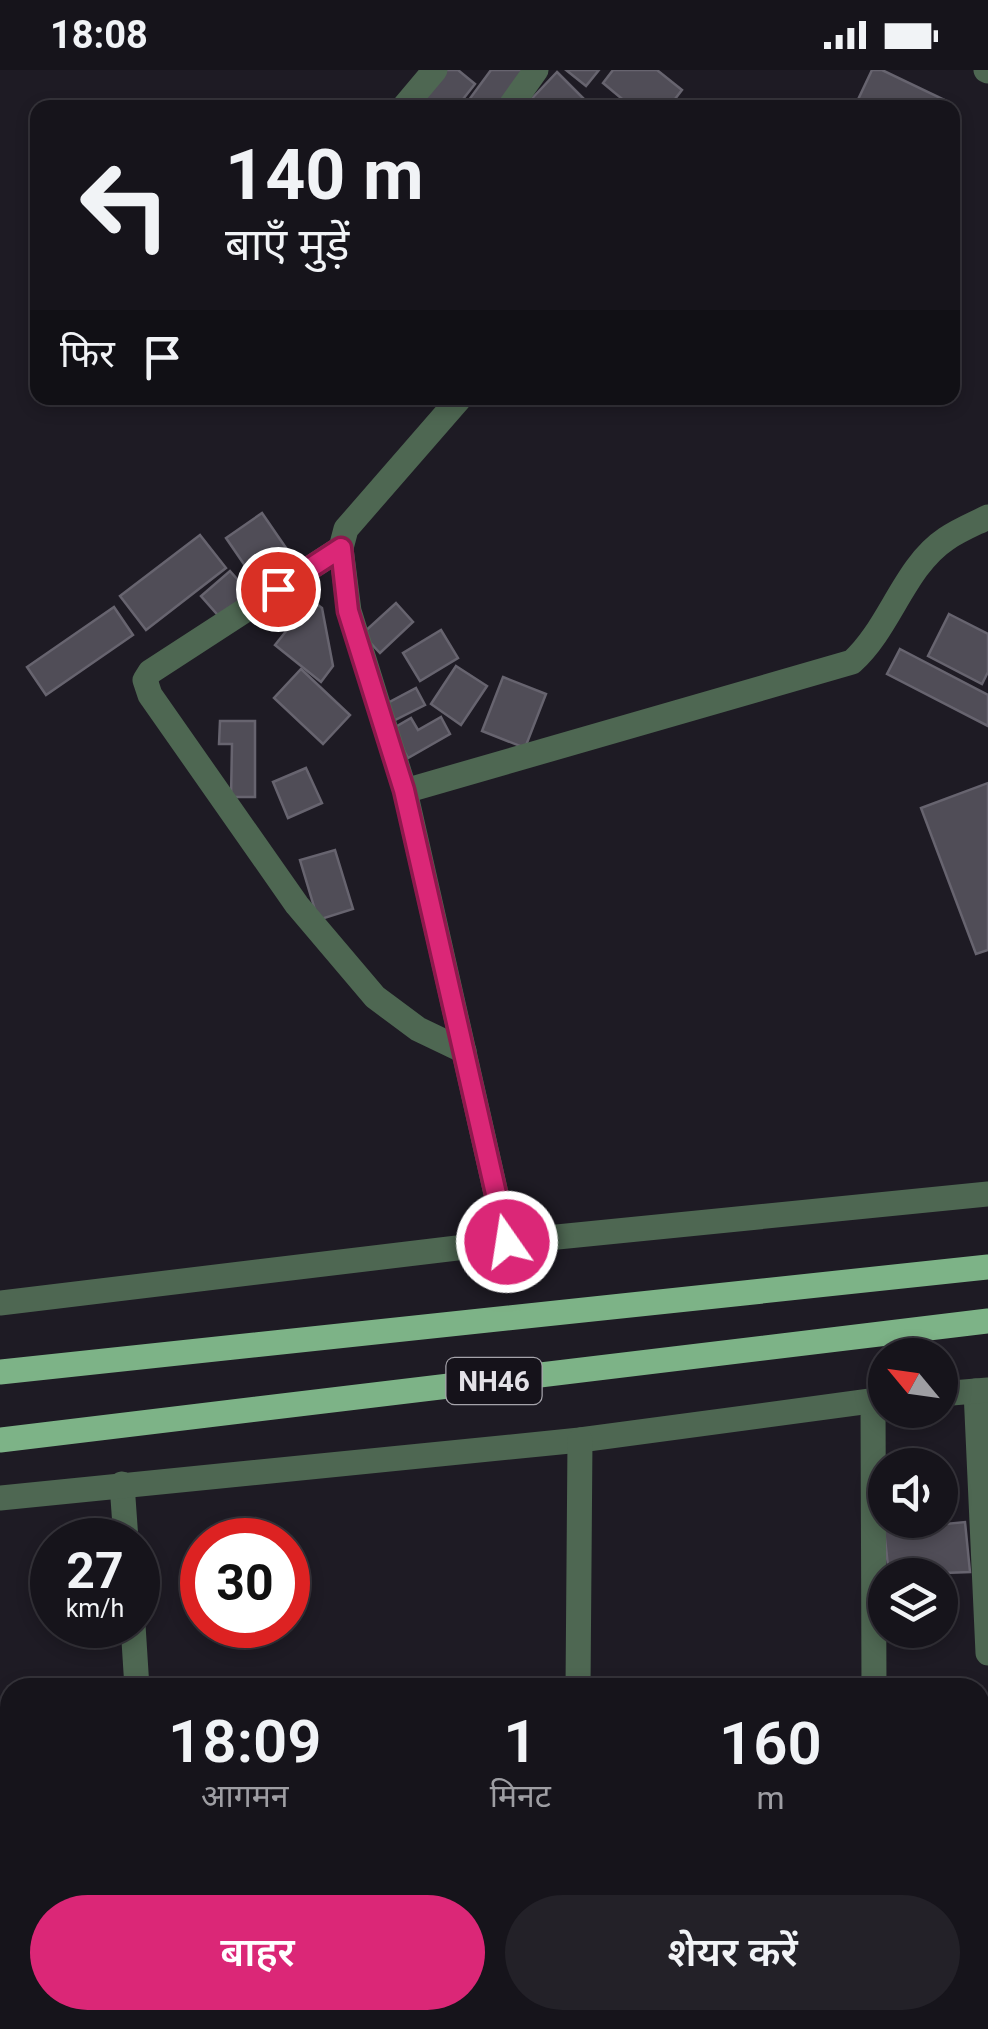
<!DOCTYPE html>
<html lang="hi">
<head>
<meta charset="utf-8">
<style>
  :root { --surface:#16141b; --page:#232128; --text:#f1f3f6; --muted:#9e9ea3; --line:#35333a; --accent:#db2777 }
  body { margin:0; font-family:Roboto,"Noto Sans Devanagari",sans-serif; background:var(--page); color:var(--text); height:100vh; display:flex; flex-direction:column; font-size:38px; white-space:nowrap }
  * { box-sizing:border-box; margin:0 }
  p { font-size:32px; color:var(--muted) }
  .icon { flex:none; width:55px; height:55px; fill:none; stroke:currentColor; stroke-width:2; stroke-linecap:round; stroke-linejoin:round }
  .map { position:relative; flex:1; overflow:hidden }
  .sheet { position:absolute; left:0px; top:1608px; width:990px; height:352px; display:flex; flex-direction:column; background:var(--surface); border-radius:30px 30px 0 0; box-shadow:0 5px 15px #0003,0 0 0 2px var(--line) }
  .sheet>* { flex:none }
  .banner { position:absolute; left:30px; top:30px; width:930px; height:305px; border-radius:20px; box-shadow:0 5px 15px #0003,0 0 0 2px var(--line); background:#16141b; color:var(--text); overflow:hidden }
  .needle { width:65px; rotate:299deg }
  .controls { position:absolute; left:868px; top:1268px; display:grid; gap:20px }
  .controls a { display:grid; place-items:center; width:90px; height:90px; border-radius:50%; background:var(--surface); box-shadow:0 5px 15px #0003,0 0 0 2px var(--line); font-size:50px }
  .speed { position:absolute; left:30px; top:1448px; display:flex; gap:20px; font-size:50px; font-weight:700; text-align:center }
  .speed>* { display:grid; place-content:center; width:130px; height:130px; border-radius:50%; background:var(--surface); box-shadow:0 5px 15px #0003,0 0 0 2px var(--line); line-height:1 }
  .speed small { font-size:25px; font-weight:400 }
  .speed .limit { border:15px solid #d22; background:#fff; color:#111 }
  .pin { position:absolute; display:grid; place-items:center; width:85px; height:85px; color:#fff; margin:-42px; border:5px solid #fff; border-radius:50%; box-shadow:0 2px 10px #0007 }
  .me { position:absolute; width:110px; margin:-55px; rotate:347deg; stroke-linejoin:round; filter:drop-shadow(0 0 8px #0008) }
  .turn { display:flex; align-items:center; gap:35px; height:210px; padding:0 30px; font-size:45px }
  .turn .icon { width:130px; height:130px; stroke-width:2.5 }
  .turn b { display:block; font-size:70px; line-height:85px }
  .then { display:flex; align-items:center; height:95px; padding:0 30px; background:#0003; gap:20px; font-size:38px }
  .eta { display:flex; justify-content:space-evenly; align-items:center; height:170px; text-align:center }
  .eta b { font-size:60px; font-weight:600; line-height:70px }
  .action { display:flex; gap:20px; margin-top:auto; padding:20px 30px }
  .action a { flex:1; height:115px; border-radius:60px; background:var(--accent); color:#fff; font-size:40px; font-weight:600; line-height:115px; text-align:center }
  .action a+a { background:var(--page); color:var(--text) }
  .status { display:flex; justify-content:space-between; align-items:center; height:70px; padding:0 50px; background:var(--surface); direction:ltr }
  .status svg { height:28px; fill:currentColor }
  .map>svg:first-child { display:block }
</style>
</head>
<body>
<div class="status"><b>18:08</b><svg viewBox="0 0 49 12"><path d="M0 12V9h3v3zM5 12V6h3v6zM10 12V3h3v9zM15 12V0h3v12zM26 1h20v11H26zM47 4h2v5h-2z"/></svg></div>
<div class="map">
<svg width="988" height="1959" viewBox="0 0 988 1959">
  <rect width="100%" height="100%" fill="#1e1b24"/>
  <g fill="#504d57" stroke="#67646f" stroke-width="2.5">
    <path d="M440 0H458L475 14 456 38H410Z"/>
    <path d="M491 0H531L502 38H463Z"/>
    <path d="M566 0H599L586 16Z"/>
    <path d="M613 0H657L682 20 668 38H633L603 13Z"/>
    <path d="M872 0H882L949 32 946 38H854Z"/>
    <path d="M557 2 593 38H523Z"/>
    <path d="M262 443 297 494 261 519 226 468Z"/>
    <path d="M200 465 226 498 146 560 120 526Z"/>
    <path d="M230 501 252 526 223 551 201 526Z"/>
    <path d="M311 530 322 538 333 596 321 612 275 575Z"/>
    <path d="M396 533 413 552 380 583 362 564Z"/>
    <path d="M114 537 133 565 46 625 27 597Z"/>
    <path d="M949 544 988 564V602L982 614 928 586Z"/>
    <path d="M441 560 458 588 420 611 403 583Z"/>
    <path d="M900 579 988 625V656L887 604Z"/>
    <path d="M456 596 487 616 461 655 431 634Z"/>
    <path d="M301 599 350 645 323 674 274 628Z"/>
    <path d="M503 607 546 624 525 678 482 661Z"/>
    <path d="M416 618 425 635 391 652 382 636Z"/>
    <path d="M441 647 450 664 408 688 392 659 411 648 418 660Z"/>
    <path d="M220 651H255V727H231L232 674H219Z"/>
    <path d="M306 698 322 733 288 748 273 712Z"/>
    <path d="M988 713V880L976 884 921 738Z"/>
    <path d="M335 780 353 839 318 850 300 790Z"/>
    <path d="M965 1452 970 1502 889 1505 884 1460Z"/>
    <path d="M981 1853 988 1959H898L897 1950H980Z"/>
    <path d="M616 1950H709L710 1959H617Z"/>
    <path d="M716 1950H838V1959H717Z"/>
  </g>
  <g fill="none" stroke-linecap="round" stroke-linejoin="round">
    <g stroke="#4e6752" stroke-width="25">
      <path d="M986 0 988 1"/>
      <path d="M403 38 435 0"/>
      <path d="M509 38 536 0"/>
      <path d="M460 328 346 459 341 478 150 602 145 610 150 625 297 835 375 927 418 959 464 981"/>
      <path d="M341 478 349 541 405 721 507 1172"/>
      <path d="M405 721 852 592C890 558 904 497 946 469 959 460 974 454 988 447"/>
      <path d="M0 1233 507 1172 988 1124"/>
      <path d="M976 1321 988 1583"/>
      <path d="M940 1324 988 1320"/>
      <path d="M873 1330 874 1618"/>
      <path d="M122 1414 126 1470"/>
      <path d="M0 1428 580 1370 885 1329"/>
      <path d="M133 1555 137 1618"/>
      <path d="M578 1618 580 1370"/>
      <path d="M162 1950 163 1959"/>
      <path d="M596 1950 597 1959"/>
      <path d="M889 1950 890 1959"/>
    </g>
    <g stroke="#7db387" stroke-width="25">
      <path d="M0 1302 988 1197"/>
      <path d="M0 1370 988 1251"/>
    </g>
  </g>
  <g fill="none" stroke-linecap="round" stroke-linejoin="round">
    <g stroke="#8e194d" stroke-width="25">
      <path id="route" d="M278 519 341 478 348 541 404 720 507 1172"/>
    </g>
    <use href="#route" stroke="#db2777" stroke-width="18"/>
  </g>
  <g text-anchor="middle" stroke-width="10" stroke-linejoin="round" paint-order="stroke">
    <rect fill="#15121a" stroke="#a5a3aa" stroke-width="2.5" x="446.5" y="1288" width="95" height="46" rx="8"/>
    <g font-size="28" font-weight="bold" fill="#e3e1e7">
      <text x="494" y="1321">NH46</text>
    </g>
  </g>
</svg>
<div class="controls">
<a><svg class="needle" viewBox="-14 -14 28 28"><path d="M0-13l5 13h-10z" fill="#e53935"/><path d="M0 13l5-13h-10z" fill="#9e9ea3"/></svg></a>
<a><svg class="icon" aria-label="sound" viewBox="0 0 24 24"><path d="M4 9h4l5-4v14l-5-4H4zM17 9q2 3 0 6"/></svg></a>
<a><svg class="icon" aria-label="layers" viewBox="0 0 24 24"><path d="M12 4l9 5-9 5-9-5zM3 14l9 5 9-5"/></svg></a>
</div>
<div class="speed"><div>27<small>km/h</small></div><div class="limit">30</div></div>
<div class="pin" style="left:278px;top:519px;background:#d93025"><svg class="icon" aria-label="arrive" viewBox="0 0 24 24"><path d="M6 21V4h12l-3 4 3 4H6"/></svg></div>
<svg class="me" style="left:507px;top:1172px" viewBox="-20 -20 40 40"><circle r="17" fill="#db2777" stroke="#fff" stroke-width="3"/><path d="M0-11L8 9 0 5-8 9z" fill="#fff"/></svg>
<div class="banner">
<div class="turn"><svg class="icon" aria-label="left" viewBox="0 0 24 24"><path d="M17 20v-9H6M10 6l-5 5 5 5"/></svg><div><b>140 m</b>बाएँ मुड़ें</div></div>
<div class="then">फिर<svg class="icon" aria-label="arrive" viewBox="0 0 24 24"><path d="M6 21V4h12l-3 4 3 4H6"/></svg></div>
</div>
<section class="sheet">
<div class="eta">
<div><b>18:09</b><p>आगमन</p></div>
<div><b>1</b><p>मिनट</p></div>
<div><b>160</b><p>m</p></div>
</div>
<div class="action"><a>बाहर</a><a>शेयर करें</a></div>
</section>
</div>
</body>
</html>
